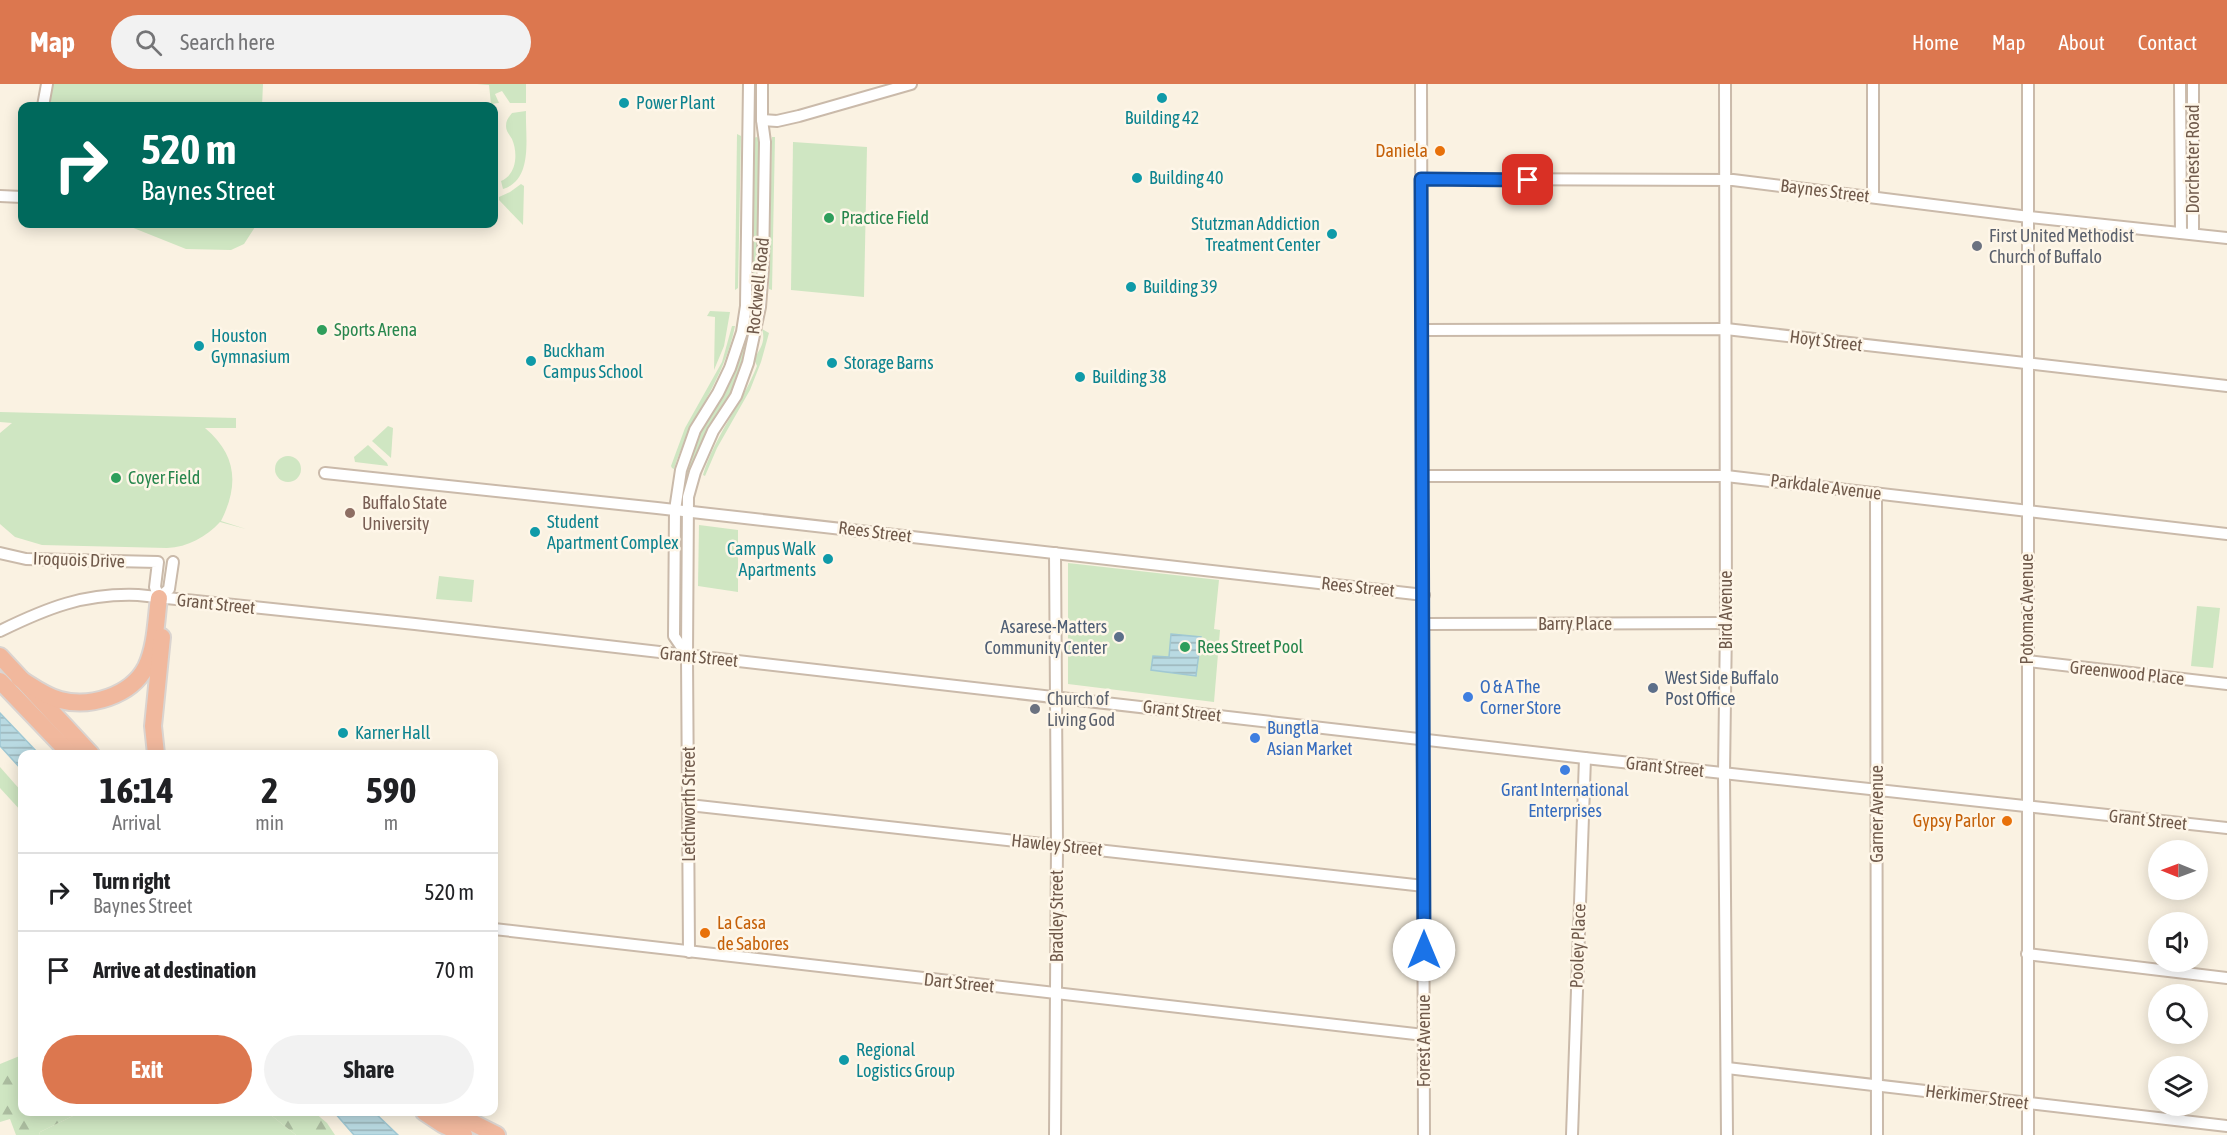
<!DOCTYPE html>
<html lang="en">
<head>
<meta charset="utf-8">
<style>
  :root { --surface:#fff; --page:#f2f2f2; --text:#202124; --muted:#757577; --line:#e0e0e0; --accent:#dc774f }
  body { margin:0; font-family:"Asap Condensed",sans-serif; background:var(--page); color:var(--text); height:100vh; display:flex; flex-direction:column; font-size:22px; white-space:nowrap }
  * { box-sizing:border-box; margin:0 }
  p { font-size:20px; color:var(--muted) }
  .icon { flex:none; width:33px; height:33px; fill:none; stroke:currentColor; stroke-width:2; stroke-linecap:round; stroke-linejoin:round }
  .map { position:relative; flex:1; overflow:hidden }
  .side { position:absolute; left:18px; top:666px; width:480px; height:366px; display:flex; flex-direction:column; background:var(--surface); border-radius:12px; box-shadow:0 3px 15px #0003 }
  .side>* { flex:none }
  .hud { position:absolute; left:18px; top:18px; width:480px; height:126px; border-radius:12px; box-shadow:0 3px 15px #0003; background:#00695c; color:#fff; overflow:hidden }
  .needle { width:39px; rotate:271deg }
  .controls { position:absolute; left:2148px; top:756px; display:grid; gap:12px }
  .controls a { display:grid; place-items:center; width:60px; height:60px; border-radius:50%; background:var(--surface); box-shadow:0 3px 15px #0003; font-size:30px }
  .pin { position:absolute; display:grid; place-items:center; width:51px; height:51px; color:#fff; margin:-26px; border-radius:12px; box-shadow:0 3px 9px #0006 }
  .me { position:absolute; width:66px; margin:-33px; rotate:0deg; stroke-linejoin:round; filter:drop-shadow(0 0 4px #0008) }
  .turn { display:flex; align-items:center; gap:21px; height:126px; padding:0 24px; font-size:27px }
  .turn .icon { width:78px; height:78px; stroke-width:2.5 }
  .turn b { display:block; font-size:42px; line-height:51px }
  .eta { display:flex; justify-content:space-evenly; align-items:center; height:102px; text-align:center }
  .eta b { font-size:36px; font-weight:700; line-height:42px }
  .cta { display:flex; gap:12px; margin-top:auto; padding:12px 24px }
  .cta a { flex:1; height:69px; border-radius:36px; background:var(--accent); color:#fff; font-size:24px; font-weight:700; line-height:69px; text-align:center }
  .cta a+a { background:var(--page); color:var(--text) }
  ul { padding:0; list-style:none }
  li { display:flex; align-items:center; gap:18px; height:78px; padding:0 24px; border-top:2px solid var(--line) }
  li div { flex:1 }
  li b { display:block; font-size:22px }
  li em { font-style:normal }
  header { display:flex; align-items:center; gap:36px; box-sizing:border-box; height:84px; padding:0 30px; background:var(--accent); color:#fff }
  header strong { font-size:28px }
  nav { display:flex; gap:33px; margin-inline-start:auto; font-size:21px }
  .search { width:420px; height:54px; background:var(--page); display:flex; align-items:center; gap:15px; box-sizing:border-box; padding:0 21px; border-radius:33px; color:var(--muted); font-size:22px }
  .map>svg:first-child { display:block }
</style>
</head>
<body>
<header>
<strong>Map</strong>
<div class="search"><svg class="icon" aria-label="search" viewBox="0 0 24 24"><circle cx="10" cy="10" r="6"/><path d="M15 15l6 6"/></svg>Search here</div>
<nav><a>Home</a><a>Map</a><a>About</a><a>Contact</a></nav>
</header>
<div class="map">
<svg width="2227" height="1051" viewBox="0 0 2227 1051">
  <defs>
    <pattern id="forest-firs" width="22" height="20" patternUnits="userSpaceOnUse" patternTransform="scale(1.5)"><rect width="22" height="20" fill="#cfe6c2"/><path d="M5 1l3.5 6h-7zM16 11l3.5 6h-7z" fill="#acbda0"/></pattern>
    <pattern id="water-rules" width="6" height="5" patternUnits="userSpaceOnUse" patternTransform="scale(1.5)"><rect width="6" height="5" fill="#b9dae2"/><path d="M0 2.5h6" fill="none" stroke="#9bb4b9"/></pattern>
  </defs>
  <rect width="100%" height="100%" fill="#faf2e2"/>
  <g fill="#cfe6c2">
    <path d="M50 0H263L262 22H48Z"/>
    <path d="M477 0H526V19H510L502 7 495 10 499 19 491 20 489 1Z"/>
    <path d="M526 27C525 52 534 96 503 105L501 97C517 90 518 69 512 55 509 50 506 47 506 42 506 36 509 33 512 29Z"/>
    <path d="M737 50 741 52 738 204 735 206Z"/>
    <path d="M757 53 760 56 759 170 752 204 750 205 753 54Z"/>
    <path d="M772 53H775L772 206 769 205Z"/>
    <path d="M793 58 867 63 864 213 791 206Z"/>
    <path d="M521 100 524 102 523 141 499 116V113L510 108Z"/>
    <path d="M36 140H257L244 160 231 166 186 165 131 143Z"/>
    <path d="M710 227 730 228 724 262 714 286 715 233 707 232Z"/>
    <path d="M732 242H735C725 295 690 334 674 385L672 384 671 382 685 344 722 278Z"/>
    <path d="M749 242C753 266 697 390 682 413L680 412 688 379 698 352 732 293 742 265 747 243Z"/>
    <path d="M762 245 769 249 761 278 750 306 717 364 705 392 703 391C715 351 742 320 757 282L754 275C760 265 766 258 762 245Z"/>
    <path d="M0 328 236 334V344H205C237 371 239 401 221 437L246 445 220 438C206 453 188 463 167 464L42 461 15 453 0 440V349L12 339 0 338Z"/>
    <path d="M388 342 393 344 391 374 372 357Z"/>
    <path d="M368 361 387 379 388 382 355 378 354 373Z"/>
    <circle cx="288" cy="385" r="13"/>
    <path d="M699 441 738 446V508L698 502Z"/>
    <path d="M1068 479 1219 496 1214 545 1220 546 1214 618 1068 600Z"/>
    <path d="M439 492 474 496 472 518 436 515Z"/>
    <path d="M2197 522 2220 524 2213 584 2191 582Z"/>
    <path d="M0 683 22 708V728L0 704Z"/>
    <path d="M81 1028H267L296 1051H39L40 1048Z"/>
  </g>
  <g fill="url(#forest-firs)">
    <path d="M22 971V1028H81L40 1048 39 1051H16L10 1035 0 1038V980Z"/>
    <path d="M267 1028H314L327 1039 335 1051H296Z"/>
  </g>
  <g fill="url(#water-rules)" stroke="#a0c8d3" stroke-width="1.5">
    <path d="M1171 550 1201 553 1196 592 1151 586 1153 572 1169 573Z"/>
    <path d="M0 629 39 670H22V686L0 662Z"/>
    <path d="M334 1028H374L398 1051H354Z"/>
  </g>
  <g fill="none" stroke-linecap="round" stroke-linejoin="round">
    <g stroke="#cabaaa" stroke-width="14">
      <g id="minor">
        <path d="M1421 0 1424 1051"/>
        <path d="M1725 0 1726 539 1724 690 1727 1051"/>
        <path d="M2180 0 2181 149"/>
        <path d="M43 22 47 0"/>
        <path d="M762 36 777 37 799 32 911 0"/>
        <path d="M1421 95 1733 96 2029 133 2227 154"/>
        <path d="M0 112 22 113"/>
        <path d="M1873 113V0"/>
        <path d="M2193 150V0"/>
        <path d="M1422 246 1726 245 2227 302"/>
        <path d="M325 389 657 424 1424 511"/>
        <path d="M1423 392H1726L2227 450"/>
        <path d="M1876 409 1877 1051"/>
        <path d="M0 469 26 475 158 478 155 503 159 514"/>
        <path d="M1055 469 1057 761 1055 1051"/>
        <path d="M159 514 169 505 173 478"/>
        <path d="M1424 540 1726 539"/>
        <path d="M0 547C47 524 84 509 138 511L415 540 1585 674 2227 744"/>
        <path d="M687 571 674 552 675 426 681 386 695 346 718 309 730 284 742 248 746 222 749 0"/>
        <path d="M2027 577 2227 600"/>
        <path d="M689 721 1424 802"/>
        <path d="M494 845 1424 951"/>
        <path d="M689 868 687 572 688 413 695 388 713 347 736 312 748 279 760 223 763 185 765 58 762 36V0"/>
        <path d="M2027 870 2227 894"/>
        <path d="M1727 984 2227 1042"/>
        <path d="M1572 1051 1585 674"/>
        <path d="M2028 1051V0"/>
      </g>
    </g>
    <g stroke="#dad4d0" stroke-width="20">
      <g id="highway">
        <path d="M0 572 91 670"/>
        <path d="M19 594C32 602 45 612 60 616 90 624 131 612 146 583 156 562 156 536 159 514"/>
        <path d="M0 597 70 670"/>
        <path d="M156 670 153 642 162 553"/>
        <path d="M424 1028 442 1040 464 1051"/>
        <path d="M451 1028 497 1051"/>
      </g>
    </g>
    <use href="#minor" stroke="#fff" stroke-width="10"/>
    <use href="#highway" stroke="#f1b89d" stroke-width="16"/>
  </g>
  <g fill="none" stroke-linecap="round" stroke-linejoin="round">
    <g stroke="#114b97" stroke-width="15">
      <path id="route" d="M1424 866 1421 95 1528 96"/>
    </g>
    <use href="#route" stroke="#1a73e8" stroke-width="10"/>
  </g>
  <g fill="#0f9aa8" stroke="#fef6e8" stroke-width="2">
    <circle cx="1162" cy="14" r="6"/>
    <circle cx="624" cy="19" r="6"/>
    <circle cx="1137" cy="94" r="6"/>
    <circle cx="1332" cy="150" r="6"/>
    <circle cx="1131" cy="203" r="6"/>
    <circle cx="199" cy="262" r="6"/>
    <circle cx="531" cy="277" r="6"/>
    <circle cx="832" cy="279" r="6"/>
    <circle cx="1080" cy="293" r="6"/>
    <circle cx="535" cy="448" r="6"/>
    <circle cx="828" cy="475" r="6"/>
    <circle cx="343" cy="649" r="6"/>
    <circle cx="844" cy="976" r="6"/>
  </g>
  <g fill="#e8710a" stroke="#fef6e8" stroke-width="2">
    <circle cx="1440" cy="67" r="6"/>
    <circle cx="2007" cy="737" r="6"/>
    <circle cx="705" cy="849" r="6"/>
  </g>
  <g fill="#2e9e5b" stroke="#fef6e8" stroke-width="2">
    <circle cx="829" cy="134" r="6"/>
    <circle cx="322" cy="246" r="6"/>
    <circle cx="116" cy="394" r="6"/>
    <circle cx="1185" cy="563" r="6"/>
  </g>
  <g fill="#6b7280" stroke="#fef6e8" stroke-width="2">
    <circle cx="1977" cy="162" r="6"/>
    <circle cx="1035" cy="625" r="6"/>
  </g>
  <circle fill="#8d6e63" stroke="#fef6e8" stroke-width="2" cx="350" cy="429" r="6"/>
  <g fill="#5c6f8a" stroke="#fef6e8" stroke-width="2">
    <circle cx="1119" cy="553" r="6"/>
    <circle cx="1653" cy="604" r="6"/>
  </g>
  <g fill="#3f7fe0" stroke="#fef6e8" stroke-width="2">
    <circle cx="1468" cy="613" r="6"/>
    <circle cx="1255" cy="654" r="6"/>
    <circle cx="1565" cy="686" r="6"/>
  </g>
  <g text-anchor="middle" stroke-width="5" stroke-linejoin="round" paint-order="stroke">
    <g font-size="18" fill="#0d838f" stroke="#fef6e8" text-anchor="start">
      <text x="636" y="25">Power Plant</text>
      <text x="1162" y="40" text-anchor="middle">Building 42</text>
      <text x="1149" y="100">Building 40</text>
      <text x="1320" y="146" text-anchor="end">Stutzman Addiction<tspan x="1320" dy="21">Treatment Center</tspan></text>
      <text x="1143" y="209">Building 39</text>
      <text x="211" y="258">Houston<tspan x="211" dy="21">Gymnasium</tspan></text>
      <text x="543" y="273">Buckham<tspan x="543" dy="21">Campus School</tspan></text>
      <text x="844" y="285">Storage Barns</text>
      <text x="1092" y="299">Building 38</text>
      <text x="547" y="444">Student<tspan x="547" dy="21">Apartment Complex</tspan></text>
      <text x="816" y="471" text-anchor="end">Campus Walk<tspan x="816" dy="21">Apartments</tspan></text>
      <text x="355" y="655">Karner Hall</text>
      <text x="856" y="972">Regional<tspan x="856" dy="21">Logistics Group</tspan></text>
    </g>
    <g font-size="18" fill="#c56008" stroke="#fef6e8" text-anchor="end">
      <text x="1428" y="73">Daniela</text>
      <text x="1995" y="743">Gypsy Parlor</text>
      <text x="717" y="845" text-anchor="start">La Casa<tspan x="717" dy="21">de Sabores</tspan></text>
    </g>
    <g font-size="18" fill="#705a4b" stroke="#fef6e8">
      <text transform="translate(2193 75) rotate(-90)" y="6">Dorchester Road</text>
      <text transform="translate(1825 107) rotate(7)" y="6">Baynes Street</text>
      <text transform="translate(758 202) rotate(-84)" y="6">Rockwell Road</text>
      <text transform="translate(1826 257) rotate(7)" y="6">Hoyt Street</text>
      <text transform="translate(1826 403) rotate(7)" y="6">Parkdale Avenue</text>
      <text transform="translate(875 448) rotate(7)" y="6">Rees Street</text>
      <text transform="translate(79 476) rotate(2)" y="6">Iroquois Drive</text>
      <text transform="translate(1358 503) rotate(6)" y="6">Rees Street</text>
      <text transform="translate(216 520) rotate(6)" y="6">Grant Street</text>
      <text transform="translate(2027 525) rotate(-90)" y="6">Potomac Avenue</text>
      <text transform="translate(1726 526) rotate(-90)" y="6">Bird Avenue</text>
      <text x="1575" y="546">Barry Place</text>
      <text transform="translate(699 573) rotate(6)" y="6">Grant Street</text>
      <text transform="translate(2127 589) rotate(6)" y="6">Greenwood Place</text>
      <text transform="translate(1182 627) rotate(7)" y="6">Grant Street</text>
      <text transform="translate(1665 683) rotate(6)" y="6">Grant Street</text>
      <text transform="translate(689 720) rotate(-90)" y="6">Letchworth Street</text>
      <text transform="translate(1877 730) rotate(-90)" y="6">Garner Avenue</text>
      <text transform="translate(2148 736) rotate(6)" y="6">Grant Street</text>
      <text transform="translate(1057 761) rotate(6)" y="6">Hawley Street</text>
      <text transform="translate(1057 832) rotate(-90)" y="6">Bradley Street</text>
      <text transform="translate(1578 862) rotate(-88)" y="6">Pooley Place</text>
      <text transform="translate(959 899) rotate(6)" y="6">Dart Street</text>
      <text transform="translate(1424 957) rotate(-90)" y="6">Forest Avenue</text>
      <text transform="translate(1977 1013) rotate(7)" y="6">Herkimer Street</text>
    </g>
    <g font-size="18" fill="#27864d" stroke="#fef6e8" text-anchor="start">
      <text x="841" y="140">Practice Field</text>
      <text x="334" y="252">Sports Arena</text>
      <text x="128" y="400">Coyer Field</text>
      <text x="1197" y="569">Rees Street Pool</text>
    </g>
    <g font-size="18" fill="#5b616d" stroke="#fef6e8" text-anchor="start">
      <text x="1989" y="158">First United Methodist<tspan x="1989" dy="21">Church of Buffalo</tspan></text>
      <text x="1047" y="621">Church of<tspan x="1047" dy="21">Living God</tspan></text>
    </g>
    <g font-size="18" fill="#785e54" stroke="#fef6e8" text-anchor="start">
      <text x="362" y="425">Buffalo State<tspan x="362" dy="21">University</tspan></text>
    </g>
    <g font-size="18" fill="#4e5e75" stroke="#fef6e8" text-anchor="end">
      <text x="1107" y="549">Asarese-Matters<tspan x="1107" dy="21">Community Center</tspan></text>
      <text x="1665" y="600" text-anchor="start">West Side Buffalo<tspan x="1665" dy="21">Post Office</tspan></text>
    </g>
    <g font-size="18" fill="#366cbe" stroke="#fef6e8" text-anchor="start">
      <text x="1480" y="609">O &amp; A The<tspan x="1480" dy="21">Corner Store</tspan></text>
      <text x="1267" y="650">Bungtla<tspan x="1267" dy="21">Asian Market</tspan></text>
      <text x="1565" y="712" text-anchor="middle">Grant International<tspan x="1565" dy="21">Enterprises</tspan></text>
    </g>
  </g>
</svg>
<div class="controls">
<a><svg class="needle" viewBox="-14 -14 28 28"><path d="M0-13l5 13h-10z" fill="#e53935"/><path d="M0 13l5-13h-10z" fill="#757577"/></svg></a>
<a><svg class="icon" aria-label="sound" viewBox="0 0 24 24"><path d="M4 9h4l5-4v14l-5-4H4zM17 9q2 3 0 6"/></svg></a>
<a><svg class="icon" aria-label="search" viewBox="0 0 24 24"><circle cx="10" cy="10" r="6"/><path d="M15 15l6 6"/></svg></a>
<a><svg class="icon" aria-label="layers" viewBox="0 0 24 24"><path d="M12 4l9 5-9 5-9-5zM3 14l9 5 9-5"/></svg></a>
</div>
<div class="pin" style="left:1528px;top:96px;background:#d93025"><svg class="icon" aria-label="arrive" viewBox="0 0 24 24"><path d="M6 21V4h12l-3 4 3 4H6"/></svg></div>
<svg class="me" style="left:1424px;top:866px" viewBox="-20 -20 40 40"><circle r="19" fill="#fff"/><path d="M0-13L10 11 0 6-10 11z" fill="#1a73e8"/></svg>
<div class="hud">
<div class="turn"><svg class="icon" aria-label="right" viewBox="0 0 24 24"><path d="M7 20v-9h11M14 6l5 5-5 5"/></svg><div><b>520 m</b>Baynes Street</div></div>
</div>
<section class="side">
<div class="eta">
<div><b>16:14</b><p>Arrival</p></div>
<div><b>2</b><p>min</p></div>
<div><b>590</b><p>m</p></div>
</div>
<ul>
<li><svg class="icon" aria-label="right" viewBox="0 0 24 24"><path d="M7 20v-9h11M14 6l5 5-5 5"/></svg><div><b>Turn right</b><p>Baynes Street</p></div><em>520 m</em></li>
<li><svg class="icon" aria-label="arrive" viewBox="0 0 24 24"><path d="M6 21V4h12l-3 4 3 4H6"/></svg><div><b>Arrive at destination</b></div><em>70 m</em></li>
</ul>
<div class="cta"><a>Exit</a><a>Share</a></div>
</section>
</div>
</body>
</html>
